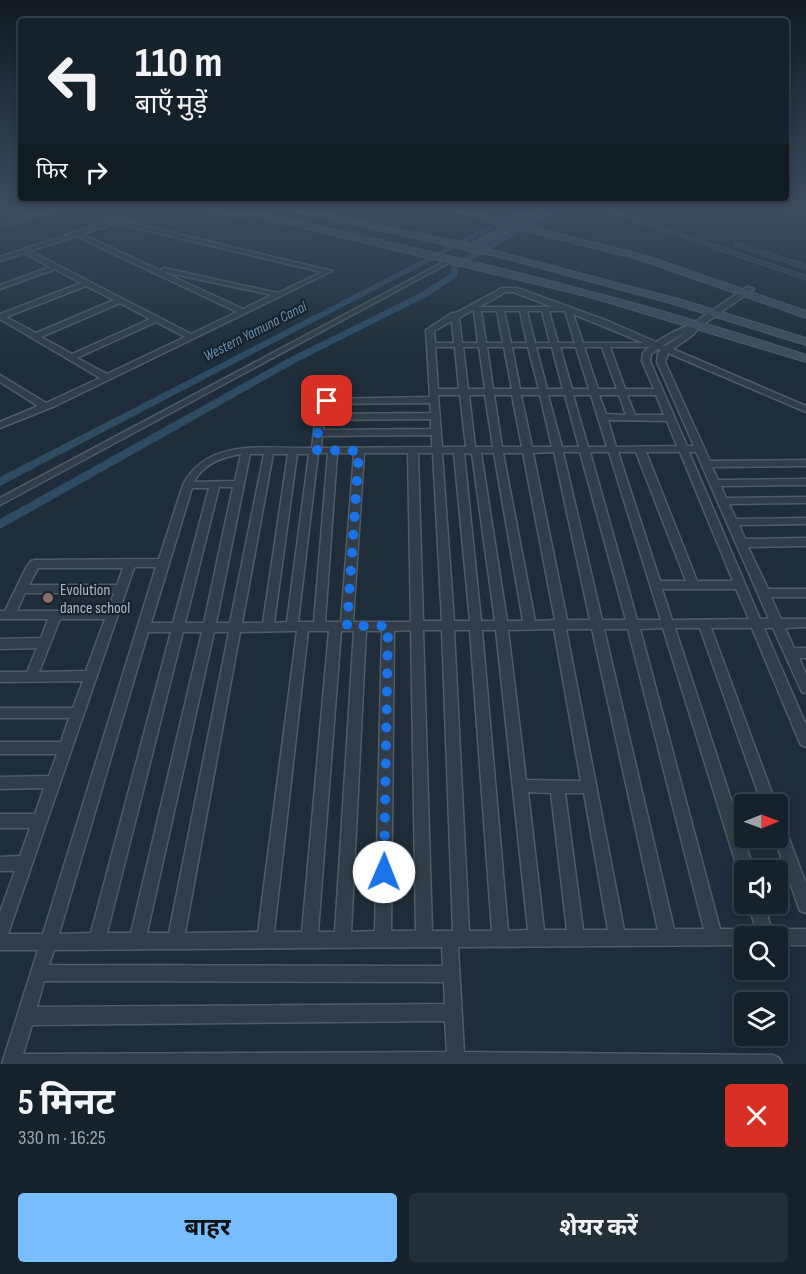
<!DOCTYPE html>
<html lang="hi">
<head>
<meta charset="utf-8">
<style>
  :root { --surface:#16222b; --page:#232f37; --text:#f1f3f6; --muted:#9ea4a9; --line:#353f47; --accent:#78bdff }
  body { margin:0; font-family:"Sofia Sans Condensed","Noto Sans Devanagari",sans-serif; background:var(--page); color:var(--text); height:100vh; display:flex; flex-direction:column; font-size:22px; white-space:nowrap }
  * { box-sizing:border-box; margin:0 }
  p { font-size:20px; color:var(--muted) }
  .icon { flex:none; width:33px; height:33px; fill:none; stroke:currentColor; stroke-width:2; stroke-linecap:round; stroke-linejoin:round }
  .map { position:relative; height:1064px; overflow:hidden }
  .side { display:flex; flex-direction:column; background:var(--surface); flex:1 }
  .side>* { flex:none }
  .guide { position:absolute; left:18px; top:18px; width:771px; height:183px; border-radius:6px; box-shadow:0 3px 9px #0003,0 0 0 2px var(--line); background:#16222b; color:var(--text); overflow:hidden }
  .needle { width:39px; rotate:89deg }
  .buttons { position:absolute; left:734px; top:794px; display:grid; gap:12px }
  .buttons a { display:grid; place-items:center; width:54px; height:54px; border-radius:6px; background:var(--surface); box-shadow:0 3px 9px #0003,0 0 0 2px var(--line); font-size:30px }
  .pin { position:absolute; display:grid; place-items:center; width:51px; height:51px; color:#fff; margin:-26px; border-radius:12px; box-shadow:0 3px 9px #0006 }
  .me { position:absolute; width:66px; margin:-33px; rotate:1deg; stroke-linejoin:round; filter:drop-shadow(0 0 4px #0008) }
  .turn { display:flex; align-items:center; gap:21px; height:126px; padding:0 18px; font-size:27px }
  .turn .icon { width:78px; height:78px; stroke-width:2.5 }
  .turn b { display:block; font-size:42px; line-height:51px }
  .then { display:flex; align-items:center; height:57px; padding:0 18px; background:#0003; gap:12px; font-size:22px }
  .round { display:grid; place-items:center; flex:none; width:63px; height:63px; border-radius:6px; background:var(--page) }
  .headline { display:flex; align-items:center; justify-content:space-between; height:102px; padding:0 18px }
  h1 { font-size:36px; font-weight:700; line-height:45px }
  .cta { display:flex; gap:12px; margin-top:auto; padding:12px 18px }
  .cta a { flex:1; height:69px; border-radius:6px; background:var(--accent); color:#111; font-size:24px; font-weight:700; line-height:69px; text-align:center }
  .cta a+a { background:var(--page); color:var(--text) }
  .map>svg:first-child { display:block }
</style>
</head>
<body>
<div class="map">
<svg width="806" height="1064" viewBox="0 0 806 1064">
  <rect width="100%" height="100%" fill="#1e2d39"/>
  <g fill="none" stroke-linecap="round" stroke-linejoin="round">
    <g fill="#2f4b62" fill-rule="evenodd">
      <path d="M521 209H530L0 486V477Z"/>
      <path d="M552 209H561L458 268 457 277 428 296 295 363 0 529V519L287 359 422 292 450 274 451 265Z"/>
    </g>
    <g stroke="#4f5c67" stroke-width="5">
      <g id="lane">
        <path d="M605 209 806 278"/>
        <path d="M803 209 806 210"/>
        <path d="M736 244 806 267"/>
      </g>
    </g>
    <g stroke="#4f5c67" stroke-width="3">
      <g id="street">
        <path d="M51 209H59L0 229V225Z"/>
        <path d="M115 219 332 271 55 406 0 428V422L38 406 0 382V375L46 403 100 378 0 319V314L81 283 55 269 0 289V285L50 267 24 253 0 261V257ZM115 223 322 272 278 293 164 268 162 269 161 271 82 234ZM76 236 237 312 191 334 30 251ZM163 272H164L272 295 243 309ZM86 286 114 300 36 333 6 317ZM120 303 150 319 72 354 41 337ZM156 322 185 337 107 374 77 358Z"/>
        <path d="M451 258 456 259 0 505V498Z"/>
        <path d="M747 287 754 289 698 328 694 334 673 349 806 406V412L668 353 665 362 710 461 806 460V466L712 467 718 480 806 479V485L721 486 726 498 806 497V503L729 504 736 519 806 518V524L739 525 745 539 806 538V546L748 547 768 589H806V597H771L781 619H806V627L785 628 794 648H806V658H799L806 674V693L802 692 800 688 773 628H764L806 725V747L801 745 799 741 752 628H711L776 804H762L700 628H675L754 870H744V877L741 875 738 870 663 628 640 629 720 929H744L750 931 752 936H744V945L458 947 464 1052 773 1055 779 1058 782 1064H2L38 950H0V912L15 871H0V857L20 856 30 828H0V814H35L44 788 0 789V777L49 776 57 754H0V742H61L69 718H0V708H73L83 681 0 682V672H27L37 648 0 649V639L41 638 48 619H0V611H5L26 568 31 561 35 560 159 559 183 485C207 437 267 449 312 448L317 404 322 399 430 397 426 330 452 313H456L502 288H517L608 321 656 342 673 332 692 324ZM506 292H513L553 307H479ZM471 311H474L478 343H462L459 318ZM481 311H497L503 343H486ZM504 311H520L527 343H511ZM527 311H542L550 343H535ZM549 311H565L575 343H558ZM573 314 644 343H583ZM452 321 454 343H435L434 331ZM688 331 666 346 663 345ZM435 347H455L459 389H438ZM463 347H479L485 389H468ZM487 347H504L512 389H493ZM512 347H528L539 389H520ZM536 347H552L563 389H547ZM560 347H576L589 389H572ZM584 347H602L617 389H598ZM610 347H649L643 353 642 361 654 389H625ZM658 349 661 350 658 353 657 362 694 446H687L650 361 651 354ZM438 395H460L466 447H442ZM469 395H485L493 447H475ZM494 395H512L522 447H502ZM521 395H540L552 447H532ZM548 395H565L579 447H562ZM573 395H591L607 447H588ZM599 395H619L626 415 606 414ZM627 395H656L664 415H635ZM430 403 431 413 324 414 325 405 327 404ZM431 419V429L323 430 324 420ZM608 420 667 421 677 446 616 447ZM432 435V447L321 448 322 436ZM554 452 590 620H567L533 453ZM563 452H580L626 620H602ZM590 452H609L661 620H637ZM618 452H636L686 581H660ZM646 452H680L733 581H697ZM689 452H696L769 619H760ZM318 453H328L314 622H298ZM337 453H354L341 622H325ZM364 453H408L411 622H353ZM418 453H433L442 621H423ZM442 453H454L470 621H454ZM464 453 472 454 495 621H481ZM481 453H494L523 621H507ZM503 453H523L555 620 535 621ZM241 454 235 481 194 482C203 464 222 457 241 454ZM250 454H264L230 623H216ZM273 454H288L263 623H242ZM297 454H309L287 622 274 623ZM219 487H233L204 623H185ZM192 488H209L173 623H151ZM136 567H156L43 934H8L134 568ZM38 568H123L117 585H29ZM662 589H736L749 619 672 620ZM25 593H114L108 611H17ZM60 619H105L86 671 39 672ZM554 629 581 781 526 780 508 630ZM566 629H592L658 930H624ZM604 629H628L704 929H674ZM411 630 416 931H391L394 631ZM423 630H442L453 931H432ZM454 630H470L492 931H469ZM482 630H496L528 930 508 931ZM292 631H297L258 932 185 933 240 632ZM308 631H329L302 932H274ZM341 631H354L335 932H318ZM366 631H382L375 931 351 932ZM148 632H171L91 933 59 934ZM183 632H202L131 933H107ZM214 632H229L169 933H147ZM528 792 551 793 567 930H544ZM565 793H584L608 930H583ZM442 947 443 966 49 965 54 950ZM44 981 444 982 445 1004 37 1007ZM445 1021 447 1052 23 1054 32 1025Z"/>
        <path d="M777 818 782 820 784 825 806 884V913L800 911 774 837H777Z"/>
        <path d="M748 903H764L772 931 777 929H806V945H777V936H758Z"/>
      </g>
    </g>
    <g stroke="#4f5c67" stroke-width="2">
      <g id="secondary">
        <path d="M208 209H242C432 251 621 294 806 355V362L590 297 245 214 241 218Z"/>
        <path d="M285 209H299L470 244 505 226 455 211 454 209H466L512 222 536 209H546L521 224 647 256 806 311V318L641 260 514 228 480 247 682 300 806 338V345L674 304 492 255 469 252 464 249Z"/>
      </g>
    </g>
    <use href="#lane" stroke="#313e49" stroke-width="4"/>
    <use href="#street" fill="#313e49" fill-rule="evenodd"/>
    <use href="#secondary" fill="#3f4e5d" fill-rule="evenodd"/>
  </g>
  <linearGradient id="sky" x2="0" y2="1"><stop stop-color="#10191f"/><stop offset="0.58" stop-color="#3b4c5f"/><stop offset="1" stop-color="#3b4c5f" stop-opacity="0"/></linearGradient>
  <rect width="806" height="358" fill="url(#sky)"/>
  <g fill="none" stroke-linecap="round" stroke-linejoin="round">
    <path stroke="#1a73e8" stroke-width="10" stroke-dasharray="0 18" d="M327 401 321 404 316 450 359 451 347 626H388L384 872"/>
  </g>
  <circle fill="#8d6e63" stroke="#17232d" stroke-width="2" cx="48" cy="598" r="6"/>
  <g text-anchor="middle" stroke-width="4.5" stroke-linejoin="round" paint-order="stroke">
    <g font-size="15" font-style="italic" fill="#688fad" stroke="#17232d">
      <text transform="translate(255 331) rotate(-27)" y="5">Western Yamuna Canal</text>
    </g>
    <g font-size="16" fill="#abb9c6" stroke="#17232d" text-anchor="start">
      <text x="60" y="595">Evolution<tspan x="60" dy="18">dance school</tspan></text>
    </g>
  </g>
</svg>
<div class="buttons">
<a><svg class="needle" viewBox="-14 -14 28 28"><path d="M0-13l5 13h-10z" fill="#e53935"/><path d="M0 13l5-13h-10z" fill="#9ea4a9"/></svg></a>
<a><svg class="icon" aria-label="sound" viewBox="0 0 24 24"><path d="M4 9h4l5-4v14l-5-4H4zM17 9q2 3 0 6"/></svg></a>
<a><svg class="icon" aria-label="search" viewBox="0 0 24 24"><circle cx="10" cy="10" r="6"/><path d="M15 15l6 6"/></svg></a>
<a><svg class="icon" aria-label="layers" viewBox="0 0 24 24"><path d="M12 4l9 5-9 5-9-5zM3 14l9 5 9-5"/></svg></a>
</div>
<div class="pin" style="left:327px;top:401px;background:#d93025"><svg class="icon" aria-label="arrive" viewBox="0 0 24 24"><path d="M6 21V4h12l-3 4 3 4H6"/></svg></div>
<svg class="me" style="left:384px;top:872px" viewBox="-20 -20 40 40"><circle r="19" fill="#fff"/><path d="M0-13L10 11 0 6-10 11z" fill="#1a73e8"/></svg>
<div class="guide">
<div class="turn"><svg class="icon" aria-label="left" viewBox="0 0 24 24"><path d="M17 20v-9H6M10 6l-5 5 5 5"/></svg><div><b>110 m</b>बाएँ मुड़ें</div></div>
<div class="then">फिर<svg class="icon" aria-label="right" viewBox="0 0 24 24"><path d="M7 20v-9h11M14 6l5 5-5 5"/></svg></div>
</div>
</div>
<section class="side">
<div class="headline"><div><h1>5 मिनट</h1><p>330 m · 16:25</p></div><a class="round" style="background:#d93025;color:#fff"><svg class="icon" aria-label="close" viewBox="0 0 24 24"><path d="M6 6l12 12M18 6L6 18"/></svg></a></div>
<div class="cta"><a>बाहर</a><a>शेयर करें</a></div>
</section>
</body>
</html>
